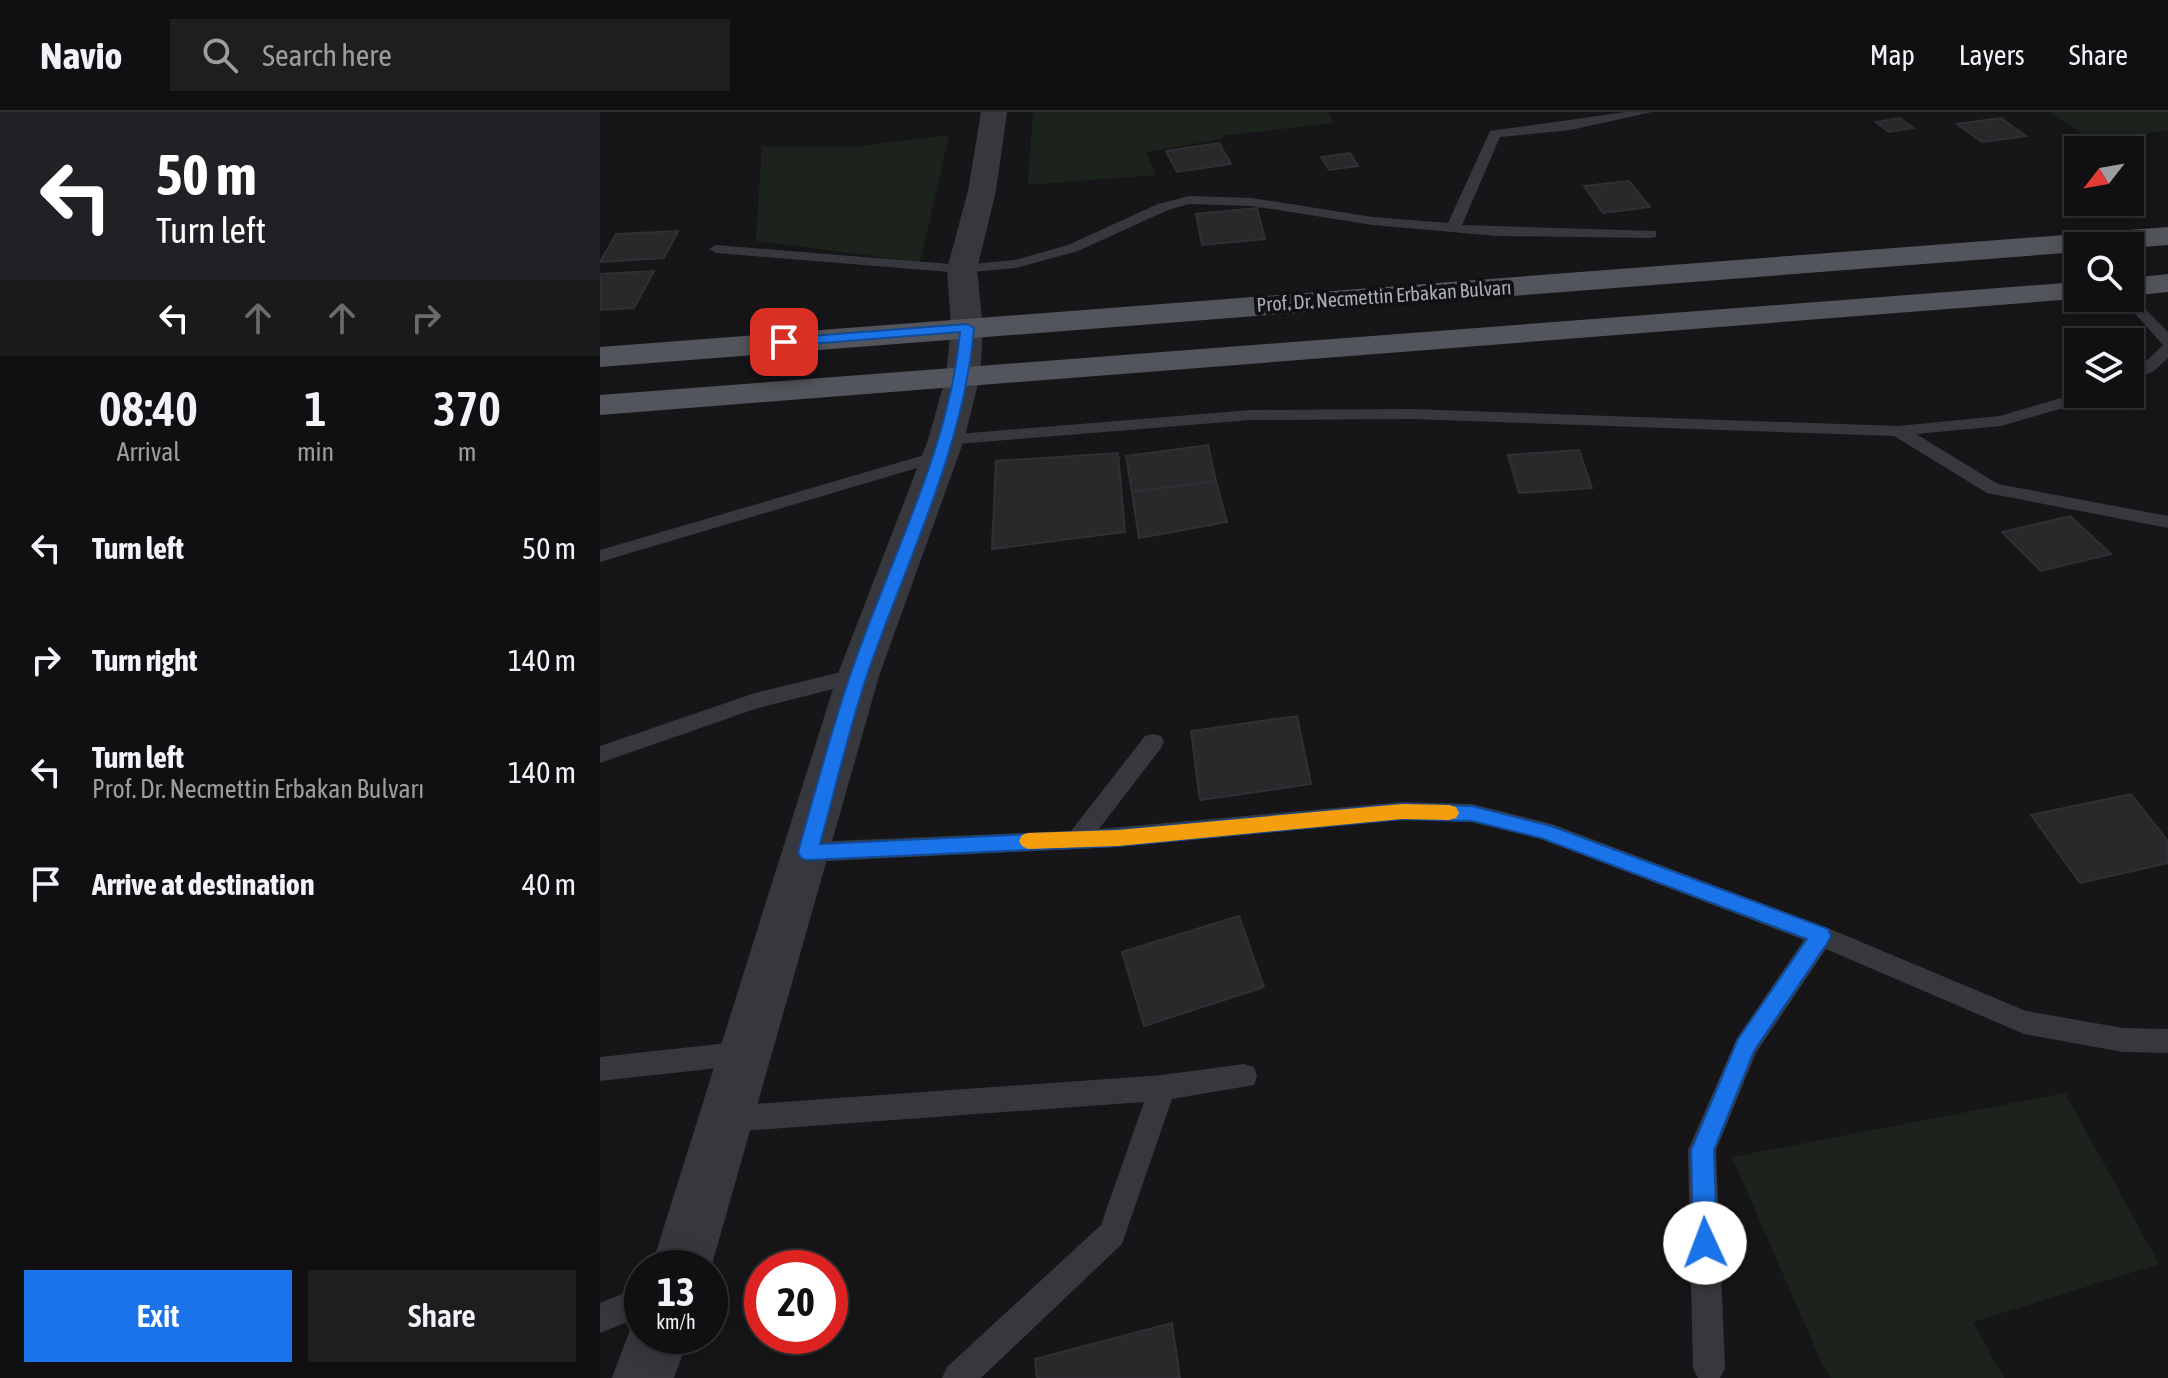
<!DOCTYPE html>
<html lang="en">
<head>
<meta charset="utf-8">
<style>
  :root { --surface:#101012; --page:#1e1e20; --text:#f1f3f6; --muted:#9c9d9f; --line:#303032; --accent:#1a73e8 }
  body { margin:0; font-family:"Asap Condensed",sans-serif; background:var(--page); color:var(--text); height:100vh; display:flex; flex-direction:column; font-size:30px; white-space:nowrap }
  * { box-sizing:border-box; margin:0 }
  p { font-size:26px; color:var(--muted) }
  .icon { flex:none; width:44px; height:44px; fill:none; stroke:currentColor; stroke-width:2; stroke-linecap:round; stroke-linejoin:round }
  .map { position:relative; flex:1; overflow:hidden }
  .details { display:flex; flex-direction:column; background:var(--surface); width:600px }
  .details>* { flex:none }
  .banner { background:#202124; color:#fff; overflow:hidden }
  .needle { width:52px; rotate:239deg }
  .tools { position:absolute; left:1464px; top:24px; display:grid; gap:16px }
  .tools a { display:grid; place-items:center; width:80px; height:80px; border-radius:0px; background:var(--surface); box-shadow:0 4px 20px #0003,0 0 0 2px var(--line); font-size:40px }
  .speed { position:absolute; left:24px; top:1138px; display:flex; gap:16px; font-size:40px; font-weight:700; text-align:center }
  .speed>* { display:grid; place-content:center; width:104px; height:104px; border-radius:50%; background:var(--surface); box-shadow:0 4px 20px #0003,0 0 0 2px var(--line); line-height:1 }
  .speed small { font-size:20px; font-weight:400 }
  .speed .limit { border:12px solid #d22; background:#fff; color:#111 }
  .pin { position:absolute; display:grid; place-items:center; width:68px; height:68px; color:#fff; margin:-34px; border-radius:16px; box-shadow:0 4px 12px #0006 }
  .me { position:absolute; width:88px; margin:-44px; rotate:358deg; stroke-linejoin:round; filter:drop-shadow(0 0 6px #0008) }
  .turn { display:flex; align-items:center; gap:28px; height:168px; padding:0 24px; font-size:36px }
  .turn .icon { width:104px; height:104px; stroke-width:2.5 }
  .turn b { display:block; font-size:56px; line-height:68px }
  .lanes { display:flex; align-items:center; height:76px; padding:0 24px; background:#0003; justify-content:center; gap:40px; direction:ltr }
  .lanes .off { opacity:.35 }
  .eta { display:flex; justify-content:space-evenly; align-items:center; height:136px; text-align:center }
  .eta b { font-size:48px; font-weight:600; line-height:56px }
  .cta { display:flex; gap:16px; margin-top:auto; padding:16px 24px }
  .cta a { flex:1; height:92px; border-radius:0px; background:var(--accent); color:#fff; font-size:32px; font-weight:600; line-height:92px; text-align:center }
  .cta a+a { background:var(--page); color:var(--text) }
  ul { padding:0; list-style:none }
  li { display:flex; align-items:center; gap:24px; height:112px; padding:0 24px }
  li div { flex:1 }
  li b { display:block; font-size:30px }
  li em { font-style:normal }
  header { display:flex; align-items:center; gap:48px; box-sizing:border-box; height:112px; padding:0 40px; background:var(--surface); border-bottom:2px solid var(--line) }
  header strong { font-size:38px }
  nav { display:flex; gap:44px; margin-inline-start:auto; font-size:28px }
  .search { width:560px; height:72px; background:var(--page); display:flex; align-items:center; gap:20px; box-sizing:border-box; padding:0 28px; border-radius:0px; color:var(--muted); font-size:30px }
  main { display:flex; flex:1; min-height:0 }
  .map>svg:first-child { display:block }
</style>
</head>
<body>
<header>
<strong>Navio</strong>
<div class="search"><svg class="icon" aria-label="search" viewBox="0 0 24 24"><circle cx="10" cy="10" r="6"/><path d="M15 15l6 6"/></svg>Search here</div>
<nav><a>Map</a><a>Layers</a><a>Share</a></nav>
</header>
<main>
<section class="details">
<div class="banner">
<div class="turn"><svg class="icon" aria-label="left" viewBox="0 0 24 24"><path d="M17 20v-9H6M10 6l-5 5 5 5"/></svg><div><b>50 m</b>Turn left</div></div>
<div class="lanes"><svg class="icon" aria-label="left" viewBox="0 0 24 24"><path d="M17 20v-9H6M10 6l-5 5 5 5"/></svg><svg class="icon off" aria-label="ahead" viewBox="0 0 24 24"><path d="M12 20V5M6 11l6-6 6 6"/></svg><svg class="icon off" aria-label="ahead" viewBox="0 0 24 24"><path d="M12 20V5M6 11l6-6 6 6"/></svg><svg class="icon off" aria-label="right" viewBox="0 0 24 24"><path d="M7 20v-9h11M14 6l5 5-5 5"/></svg></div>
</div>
<div class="eta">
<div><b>08:40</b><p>Arrival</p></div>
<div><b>1</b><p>min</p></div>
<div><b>370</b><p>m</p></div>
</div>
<ul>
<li><svg class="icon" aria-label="left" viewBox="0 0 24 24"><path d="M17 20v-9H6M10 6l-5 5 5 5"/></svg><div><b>Turn left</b></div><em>50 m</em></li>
<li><svg class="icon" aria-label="right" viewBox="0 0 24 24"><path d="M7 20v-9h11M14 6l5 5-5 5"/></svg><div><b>Turn right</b></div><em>140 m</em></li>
<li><svg class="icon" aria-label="left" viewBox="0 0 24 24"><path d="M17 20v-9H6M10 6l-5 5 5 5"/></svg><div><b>Turn left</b><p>Prof. Dr. Necmettin Erbakan Bulvarı</p></div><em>140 m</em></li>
<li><svg class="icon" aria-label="arrive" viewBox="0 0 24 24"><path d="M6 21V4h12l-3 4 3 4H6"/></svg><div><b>Arrive at destination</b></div><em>40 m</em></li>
</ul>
<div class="cta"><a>Exit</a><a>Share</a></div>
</section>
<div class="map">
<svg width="1568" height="1266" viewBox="0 0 1568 1266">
  <rect width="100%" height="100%" fill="#161618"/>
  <g fill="#1c231d">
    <path d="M433 0H728L734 11 621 24 623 27 546 40 556 63 428 73Z"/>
    <path d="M1450 0H1568V18L1495 30Z"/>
    <path d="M349 23 320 150 156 129 162 34 251 35Z"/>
    <path d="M1465 981 1559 1152 1373 1210 1404 1266H1232L1224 1256 1132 1045Z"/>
  </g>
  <g fill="#29292c" stroke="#303034" stroke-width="2">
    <path d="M1300 6 1313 16 1289 20 1276 10Z"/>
    <path d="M1401 6 1426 24 1382 30 1357 12Z"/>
    <path d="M619 31 631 52 577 60 566 39Z"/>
    <path d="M750 41 758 54 729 58 721 45Z"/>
    <path d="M1029 69 1050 95 1003 101 984 74Z"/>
    <path d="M657 96 665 127 602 133 596 102Z"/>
    <path d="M78 119 64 146 0 150 16 122Z"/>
    <path d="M54 159 34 196 0 198V162Z"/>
    <path d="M608 333 616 369 532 380 526 344Z"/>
    <path d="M979 338 992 376 919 381 908 343Z"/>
    <path d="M518 341 525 420 392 437 396 349Z"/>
    <path d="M616 369 627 410 539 426 532 380Z"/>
    <path d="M1470 404 1511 442 1441 459 1402 420Z"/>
    <path d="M697 604 711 672 600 688 591 619Z"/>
    <path d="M1531 682 1568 729V751L1480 771 1431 703Z"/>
    <path d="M639 804 664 875 544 914 522 840Z"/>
    <path d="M572 1211 580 1266H437L435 1247Z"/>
  </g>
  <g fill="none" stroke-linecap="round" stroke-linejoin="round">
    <g fill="#37383d" fill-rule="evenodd">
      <path d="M1026 0H1052L971 18 900 25 862 113 1056 119V125L1051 126 897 124 773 113 652 94 589 92 568 98 478 139 416 156 362 161 116 141 109 137 116 133 362 153 415 148 468 133 558 92 589 84 652 86 773 105 848 111 890 19Z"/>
      <path d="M1530 182 1568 220V246L1554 259 1530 269V258L1542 253 1563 233 1521 186H1530Z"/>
      <path d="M1478 281 1500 282 1498 286 1401 314 1316 322 1398 372 1568 404V416L1387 381 1294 324 811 307 651 308 346 333 337 328 346 323 651 298 811 297 1298 314 1400 304Z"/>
      <path d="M338 339 347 344 344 348 0 450V438Z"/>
      <path d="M258 556 265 559 268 564 265 569 158 596 0 651V634L155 581Z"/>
      <path d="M553 622 561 624 564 630 561 636 499 717 802 690 872 692 952 712 1230 817 1426 899 1523 916 1568 917V941L1523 940 1424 922 1226 837 1156 941 1116 1038 1125 1256 1120 1266H1098L1093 1256 1088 1038 1137 926 1204 828 941 727 872 710 802 708 518 735 207 750 199 747 195 740 199 733 207 730 471 719 545 624Z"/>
      <path d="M146 929 155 932 159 941 155 950 146 953 0 969V945Z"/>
      <path d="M644 952 654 955 657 964 654 973 572 987 522 1132 381 1266H342L347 1255 501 1113 544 990 126 1020 116 1016 112 1007 116 998 126 994 562 963Z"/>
      <path d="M42 1174V1204L0 1221V1191Z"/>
    </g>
    <g fill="#37383d" fill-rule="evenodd">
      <path d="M381 0H407L396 79 377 157 383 216 380 264 364 328 279 564 111 1156H51L237 564 328 328 346 264 351 216 347 157 368 79Z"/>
      <path d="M42 1200V1224H89L74 1266H12L36 1202Z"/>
    </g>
    <g fill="#53555c" fill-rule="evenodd">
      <path d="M1568 115V133L1530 136 1478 134V140L0 255V235Z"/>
      <path d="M1568 162V180L1530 184V166Z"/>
      <path d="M1478 170V186H1487L0 303V283Z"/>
    </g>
  </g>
  <path fill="#1a73e8" stroke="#114b97" stroke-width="2" d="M367 212 374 216C364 336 307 448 268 560 249 616 236 675 220 732L518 718 802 692 872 694 951 714 1228 817 1231 824 1228 830 1154 939 1114 1038 1117 1131 1114 1140 1105 1143 1097 1140 1093 1131 1091 1038 1138 927 1207 827 941 726 872 709 802 707 518 734 207 748 201 746 198 740C215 681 230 622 250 564 288 450 349 341 360 220L184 234 177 230 184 226Z"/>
  <path fill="#f59e0b" d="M802 692 849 693 856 695 859 701 856 706 849 708 802 707 518 734 428 737 422 734 419 729 422 723 428 721 518 718Z"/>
  <g text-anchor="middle" stroke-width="8" stroke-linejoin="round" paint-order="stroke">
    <g font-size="20" fill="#a8adb8" stroke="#111113">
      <text transform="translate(784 184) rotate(-4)" y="7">Prof. Dr. Necmettin Erbakan Bulvarı</text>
    </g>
  </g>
</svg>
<div class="tools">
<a><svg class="needle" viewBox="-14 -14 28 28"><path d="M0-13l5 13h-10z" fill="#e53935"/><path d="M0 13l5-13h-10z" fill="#9c9d9f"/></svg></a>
<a><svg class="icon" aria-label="search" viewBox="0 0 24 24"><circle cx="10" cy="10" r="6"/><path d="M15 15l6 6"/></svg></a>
<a><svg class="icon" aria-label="layers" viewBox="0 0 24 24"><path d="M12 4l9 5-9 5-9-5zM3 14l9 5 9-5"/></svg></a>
</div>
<div class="speed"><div>13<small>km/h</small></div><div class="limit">20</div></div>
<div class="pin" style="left:184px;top:230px;background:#d93025"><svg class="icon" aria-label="arrive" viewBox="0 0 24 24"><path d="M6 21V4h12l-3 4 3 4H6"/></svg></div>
<svg class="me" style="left:1105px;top:1131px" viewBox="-20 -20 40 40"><circle r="19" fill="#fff"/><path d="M0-13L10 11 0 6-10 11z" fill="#1a73e8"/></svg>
</div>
</main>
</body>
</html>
